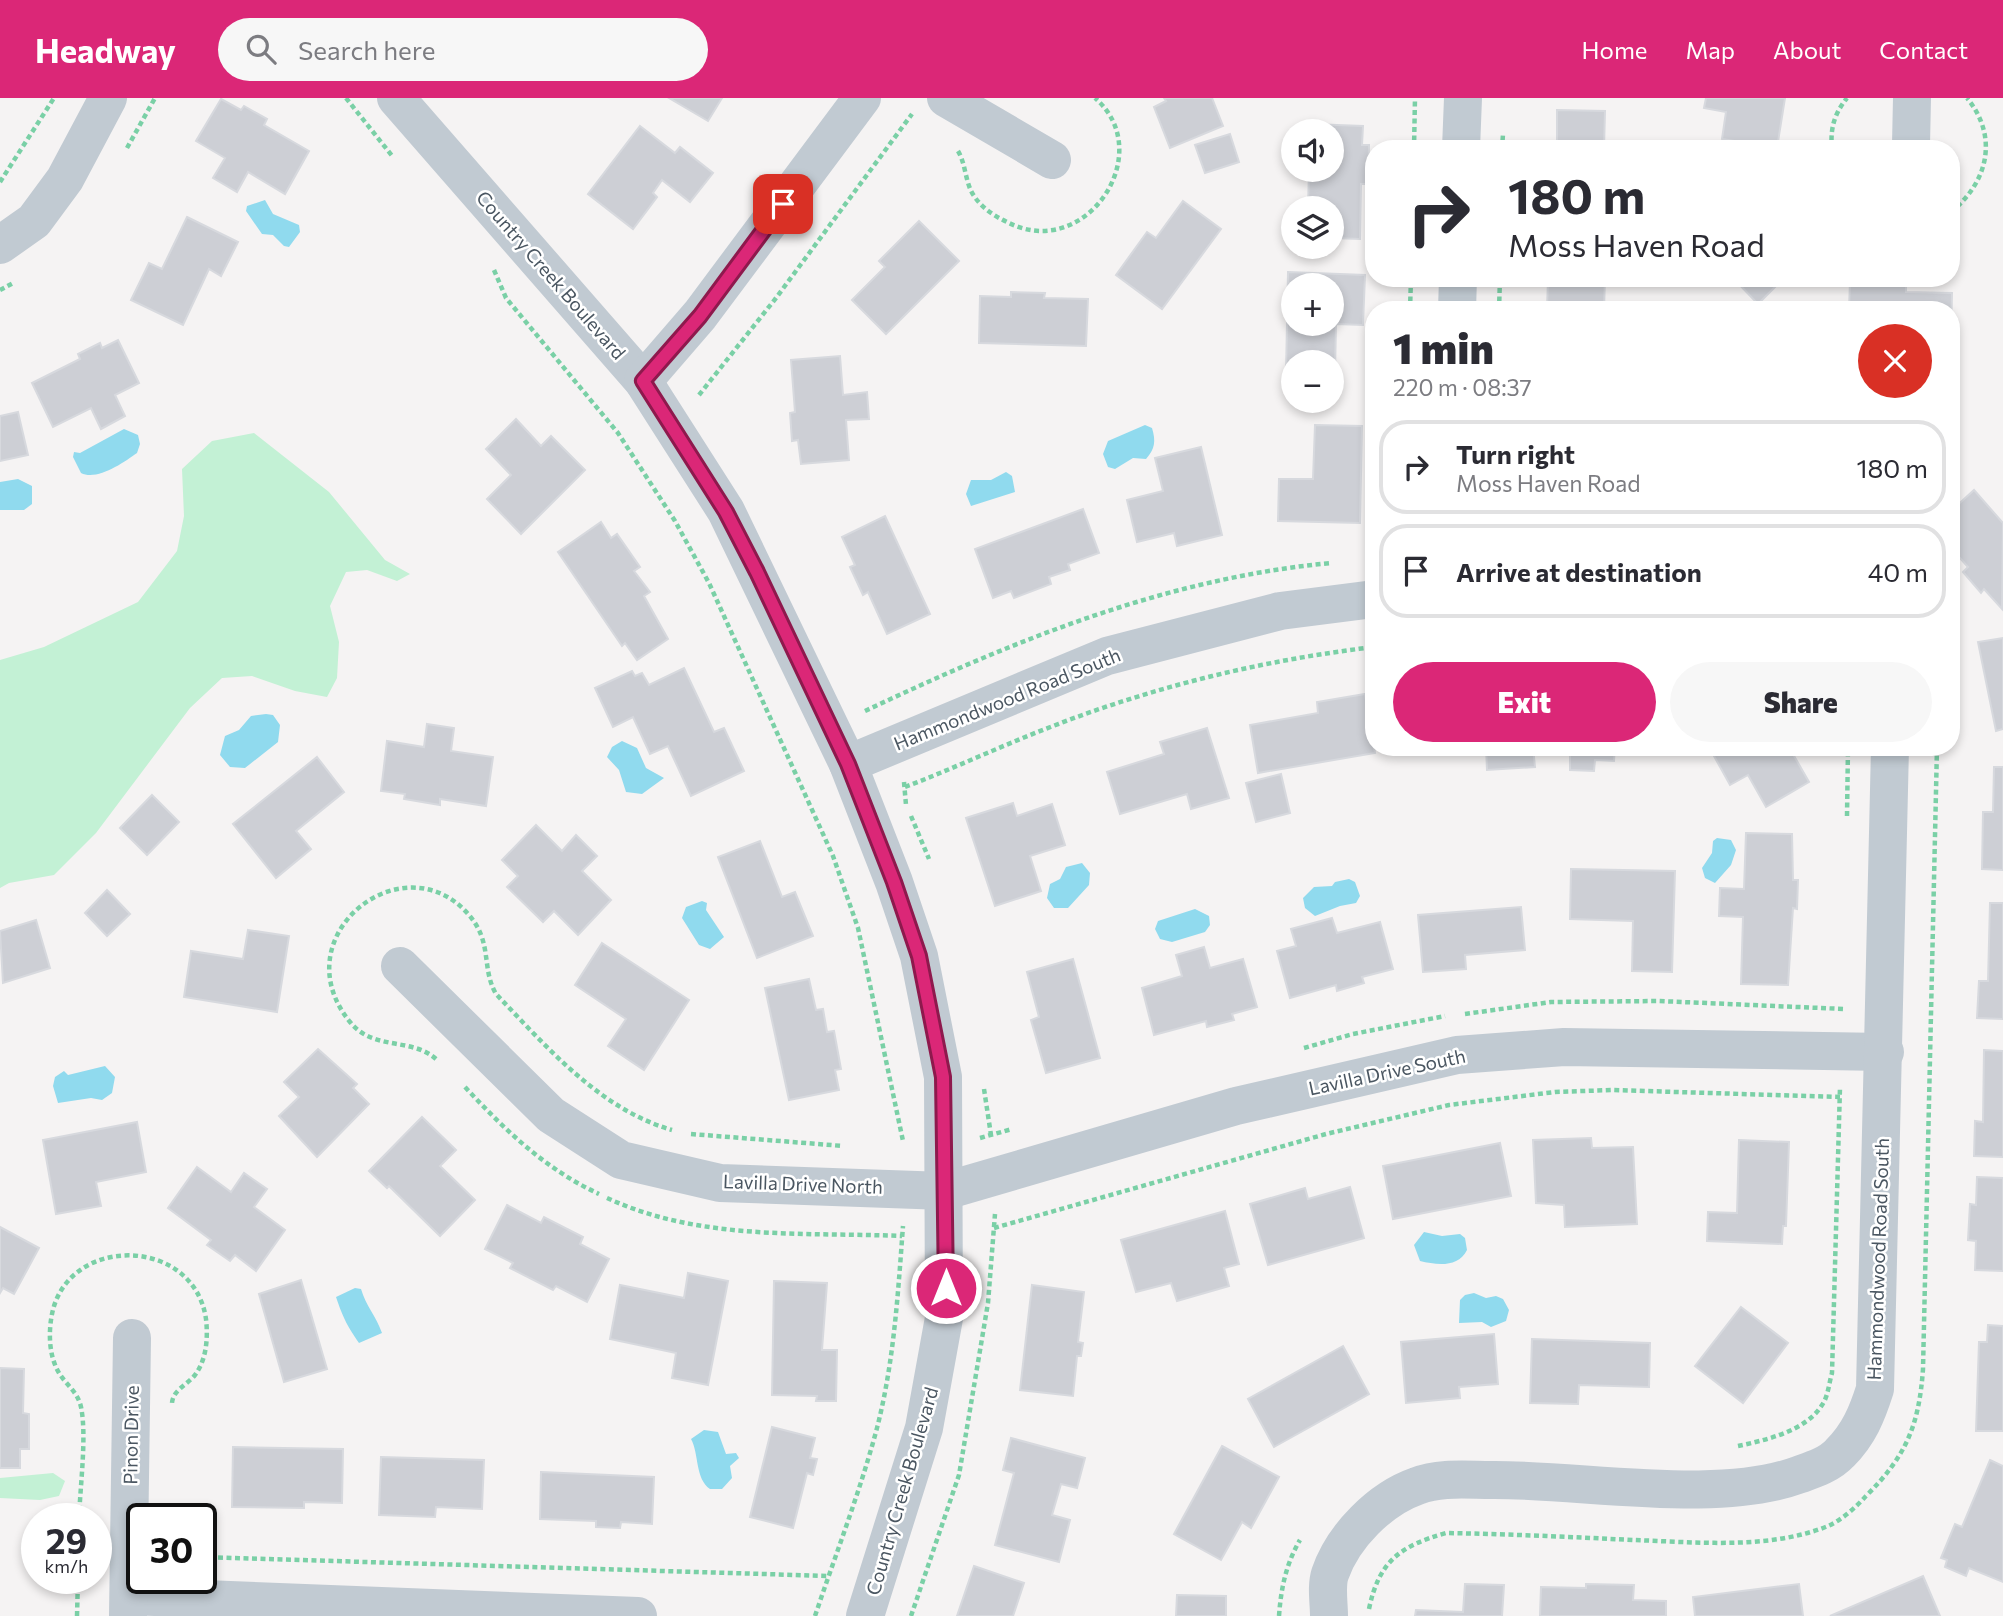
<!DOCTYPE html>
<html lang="en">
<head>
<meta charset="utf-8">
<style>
  :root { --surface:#fff; --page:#f7f7f7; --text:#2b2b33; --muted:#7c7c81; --line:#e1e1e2; --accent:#db2777 }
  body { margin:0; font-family:Commissioner,sans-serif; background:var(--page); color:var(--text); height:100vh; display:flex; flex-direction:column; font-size:26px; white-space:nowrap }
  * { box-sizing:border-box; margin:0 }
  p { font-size:23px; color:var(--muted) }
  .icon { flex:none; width:38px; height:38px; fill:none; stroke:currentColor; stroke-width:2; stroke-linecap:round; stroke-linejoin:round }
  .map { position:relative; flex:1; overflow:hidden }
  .drawer { position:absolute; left:1365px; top:203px; width:595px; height:455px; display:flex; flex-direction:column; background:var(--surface); border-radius:28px; box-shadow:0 4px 10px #0003 }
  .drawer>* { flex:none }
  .guide { position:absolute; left:1365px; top:42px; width:595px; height:147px; border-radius:28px; box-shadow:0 4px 10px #0003; background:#fff; color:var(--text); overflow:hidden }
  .controls { position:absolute; left:1281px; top:21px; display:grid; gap:14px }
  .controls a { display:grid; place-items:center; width:63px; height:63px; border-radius:50%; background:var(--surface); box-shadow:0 4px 10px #0003; font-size:35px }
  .speed { position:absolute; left:21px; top:1405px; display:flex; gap:14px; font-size:35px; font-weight:700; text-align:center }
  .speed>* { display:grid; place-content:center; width:91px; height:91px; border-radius:50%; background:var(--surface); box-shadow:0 4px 10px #0003; line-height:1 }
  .speed small { font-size:18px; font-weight:400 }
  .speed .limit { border:4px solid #111; border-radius:10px; background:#fff; color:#111 }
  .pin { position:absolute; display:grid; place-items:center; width:60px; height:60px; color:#fff; margin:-30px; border-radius:14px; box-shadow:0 4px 10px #0006 }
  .me { position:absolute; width:77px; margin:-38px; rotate:0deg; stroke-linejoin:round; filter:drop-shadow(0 0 5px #0008) }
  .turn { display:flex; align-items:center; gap:24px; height:147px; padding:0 28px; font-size:32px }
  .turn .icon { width:91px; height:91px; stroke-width:2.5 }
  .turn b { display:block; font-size:49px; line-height:60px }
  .round { display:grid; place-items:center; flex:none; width:74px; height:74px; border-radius:37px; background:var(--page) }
  .headline { display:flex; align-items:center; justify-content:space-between; height:119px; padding:0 28px }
  h1 { font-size:42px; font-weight:800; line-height:52px }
  .primary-button { display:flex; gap:14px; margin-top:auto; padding:14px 28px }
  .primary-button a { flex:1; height:80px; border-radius:42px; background:var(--accent); color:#fff; font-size:28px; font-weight:800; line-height:80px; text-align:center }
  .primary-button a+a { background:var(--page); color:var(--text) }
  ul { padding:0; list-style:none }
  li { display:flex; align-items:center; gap:21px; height:94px; margin:0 14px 10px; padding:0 14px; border:4px solid var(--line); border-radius:28px }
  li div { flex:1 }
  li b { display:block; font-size:26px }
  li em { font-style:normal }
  header { display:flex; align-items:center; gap:42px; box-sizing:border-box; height:98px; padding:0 35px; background:var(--accent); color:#fff }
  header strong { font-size:33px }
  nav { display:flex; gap:38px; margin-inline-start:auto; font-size:24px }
  .search { width:490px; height:63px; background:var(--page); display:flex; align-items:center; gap:18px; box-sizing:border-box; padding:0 24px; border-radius:38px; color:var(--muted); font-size:26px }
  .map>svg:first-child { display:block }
</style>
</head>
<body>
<header>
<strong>Headway</strong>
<div class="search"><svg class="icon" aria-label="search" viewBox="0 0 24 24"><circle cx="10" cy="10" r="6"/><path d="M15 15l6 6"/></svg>Search here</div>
<nav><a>Home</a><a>Map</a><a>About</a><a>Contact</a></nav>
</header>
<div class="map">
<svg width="2003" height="1518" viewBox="0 0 2003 1518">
  <rect width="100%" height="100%" fill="#f5f3f3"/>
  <g fill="#c3f1d5">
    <path d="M254 335 329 394 385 462 410 476 397 483 367 472 346 474 330 508 339 544 337 580 327 599 295 593 252 578 222 580 190 610 96 735 54 777 9 785 0 790V562L44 549 138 504 177 453 184 418 182 371 212 343Z"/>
    <path d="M53 1375 65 1383 59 1398 40 1402 0 1400V1380Z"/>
  </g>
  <g fill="#90daee">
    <path d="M265 102 273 116 299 127 300 134 289 149 284 148 273 137 262 136 246 113 247 108Z"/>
    <path d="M1145 327 1152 330C1156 343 1155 351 1146 361L1133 360 1115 371 1108 369 1103 356 1108 343Z"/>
    <path d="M124 331 138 337 140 346 137 355C123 365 97 383 81 375L73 359 74 354 80 355Z"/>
    <path d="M1006 374 1012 378 1015 394 971 408 966 396 971 382H991Z"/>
    <path d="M18 381 32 388V406L24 412H0V384Z"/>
    <path d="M266 616 273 617 280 627 278 644 245 670 230 669 220 657 225 638 239 632 251 618Z"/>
    <path d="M622 643 637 650 646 670 664 680 642 696 626 694 619 672 607 659 612 649Z"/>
    <path d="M1717 740 1731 742 1736 752 1731 767 1715 785 1705 780 1702 770 1712 755 1713 743Z"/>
    <path d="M1082 765 1090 775 1089 787 1068 810H1054L1047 800 1050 786 1060 781 1066 769Z"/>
    <path d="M1349 781 1355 784 1360 798 1356 805 1340 808 1315 818 1305 810 1303 800 1314 789 1332 788 1335 784Z"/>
    <path d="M702 803 707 805 706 812 724 839 710 851 699 847 682 820 686 809Z"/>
    <path d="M1195 811 1209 818 1210 827 1205 834 1172 844 1160 841 1155 831 1158 823Z"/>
    <path d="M105 968 115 979 112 995 102 1002 91 1000 58 1005 53 988 55 979 64 973 68 977Z"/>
    <path d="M1424 1134 1442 1138 1460 1136 1465 1140 1467 1152C1458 1170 1437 1167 1420 1163L1414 1147Z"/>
    <path d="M355 1190 361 1191C366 1208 376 1218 382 1235L359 1245C348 1229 343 1220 336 1199Z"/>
    <path d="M1474 1195 1486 1200 1496 1198 1503 1201 1509 1212 1506 1223 1491 1229 1482 1224 1459 1225 1460 1202 1465 1197Z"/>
    <path d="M704 1332 718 1334 726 1356 736 1355 739 1360 730 1368 732 1380 722 1391H710C695 1381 699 1355 691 1341Z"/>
  </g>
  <g fill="#cdcfd5" stroke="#d7d9de" stroke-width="2" fill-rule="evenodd">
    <path d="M669 0H722L708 23Z"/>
    <path d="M1164 0H1212L1223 28 1170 50 1154 9 1166 3Z"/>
    <path d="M1706 0H1785L1777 50 1722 41 1726 14 1704 10Z"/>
    <path d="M221 1 241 12 244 8 267 21 264 27 309 53 285 96 248 74 237 94 213 80 225 60 196 43Z"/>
    <path d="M1557 12 1605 13 1604 51H1557Z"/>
    <path d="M1310 26 1363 28 1362 47H1369L1368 86H1361L1360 141 1332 140V110H1308L1309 72H1332V33H1310Z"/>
    <path d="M640 28 675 55 680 49 713 75 690 104 662 82 653 95 657 99 633 131 588 96Z"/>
    <path d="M1230 36 1239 64 1205 75 1195 47Z"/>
    <path d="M1183 103 1221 131 1162 211 1116 177 1147 134 1156 140Z"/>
    <path d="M187 119 238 144 221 178 209 171 183 227 131 202 149 165 162 171Z"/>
    <path d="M919 123 959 163 886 236 852 202 885 169 879 163Z"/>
    <path d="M1288 174 1365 177 1363 227 1336 226 1335 276H1332V264H1293V275H1286ZM1293 187H1332V226H1293Z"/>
    <path d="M1548 180H1605L1604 212H1547Z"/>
    <path d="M1733 180H1784L1758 206Z"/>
    <path d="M1850 183 1906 184V194L1952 195 1951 241V212H1849Z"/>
    <path d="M1011 194 1045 195 1044 200 1088 201 1086 248 979 245 980 198 1011 199Z"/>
    <path d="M118 242 139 285 115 297 125 318 101 331 91 310 53 329 32 285 80 261 78 256 100 245 102 250Z"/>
    <path d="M840 258 843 297 867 294 869 321 846 322 849 362 801 366 798 342 792 343 790 315 795 314 791 262Z"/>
    <path d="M18 314 28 357 0 363V318Z"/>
    <path d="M516 321 541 348 551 338 585 372 521 436 487 401 511 377 486 351Z"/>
    <path d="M1315 327 1362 328 1360 425 1278 423 1279 381H1313Z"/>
    <path d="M1201 349 1222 437 1177 448 1174 435 1137 444 1127 402 1163 393 1155 360Z"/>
    <path d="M1974 392 2003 425 2002 511 1984 491 1981 495 1963 474 1968 469 1951 450V413Z"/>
    <path d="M1083 411 1099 455 1068 466 1070 472 1049 479 1051 486 1014 500 1011 493 993 500 975 451Z"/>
    <path d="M885 418 930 516 887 536 868 494 863 497 850 469 855 467 842 439Z"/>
    <path d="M601 424 611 440 617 436 640 469 634 473 650 494 644 498 668 541 637 562 625 545 622 548 558 454Z"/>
    <path d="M2003 540V631L1996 633 1978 544Z"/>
    <path d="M684 570 714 634 724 630 744 673 691 698 668 648 650 656 633 619 613 629 595 590 632 573 635 578 642 575 649 587Z"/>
    <path d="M1365 596 1375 655 1258 675 1250 627 1318 615 1317 604Z"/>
    <path d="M427 626 454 630 451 653 493 659 486 708 440 701V707L404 701 405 696 381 693 387 643 424 649Z"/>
    <path d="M1207 630 1229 700 1191 711 1187 696 1120 716 1107 674 1164 656 1160 644Z"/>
    <path d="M1413 649H1457L1413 653Z"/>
    <path d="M1486 649H1533L1535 669 1487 672Z"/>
    <path d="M1570 649H1615L1614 663 1595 662 1594 673 1570 672Z"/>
    <path d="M1709 649H1789L1809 684 1766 709 1748 677 1730 687Z"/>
    <path d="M317 659 344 694 296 733 311 751 276 780 233 726Z"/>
    <path d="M1994 669H2003V772L1982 771 1983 714H1993Z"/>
    <path d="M1281 676 1290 715 1256 724 1246 685Z"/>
    <path d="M152 697 179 724 147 757 120 730Z"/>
    <path d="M1013 705 1017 718 1052 706 1065 747 1030 758 1041 793 995 808 966 720Z"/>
    <path d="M536 727 562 753 576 737 597 758 582 773 611 802 578 837 554 813 543 824 507 789 518 778 502 762Z"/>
    <path d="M1746 735 1792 736 1793 782H1798L1797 811 1793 810 1788 887 1741 886 1743 819 1719 818 1720 790 1744 791Z"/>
    <path d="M760 743 782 799 795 794 813 838 757 860 718 759Z"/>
    <path d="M1571 771 1675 773 1672 874 1632 873 1633 823 1570 821Z"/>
    <path d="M107 792 130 816 107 838 85 815Z"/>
    <path d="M1990 805H2003V921L1977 920 1979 883H1988Z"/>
    <path d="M1521 809 1525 852 1465 857 1466 871 1423 874 1418 817Z"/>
    <path d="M1332 820 1337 835 1380 824 1393 871 1362 879 1364 885 1337 893 1336 887 1290 900 1277 853 1296 848 1291 831Z"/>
    <path d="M36 822 50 870 3 885 0 833Z"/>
    <path d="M248 832 289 838 277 914 184 899 191 853 243 861Z"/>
    <path d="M602 845 689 902 644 972 608 948 626 921 575 887Z"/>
    <path d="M1204 849 1210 870 1243 861 1257 909 1232 916 1234 922 1207 929 1206 923 1154 937 1142 890 1182 878 1176 857Z"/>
    <path d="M1073 861 1100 960 1046 975 1031 922 1039 919 1027 874Z"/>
    <path d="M809 881 816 912 823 911 827 934 834 933 841 971 835 972 839 992 789 1002 765 890Z"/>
    <path d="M318 951 357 986 353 990 369 1006 317 1059 279 1018 299 999 284 984Z"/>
    <path d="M1984 952 2003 953V1059L1974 1058 1975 1023 1983 1024Z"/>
    <path d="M422 1019 456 1052 440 1068 475 1102 440 1138 389 1088 387 1090 369 1073Z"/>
    <path d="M137 1024 146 1074 96 1084 101 1108 56 1116 43 1042Z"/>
    <path d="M1591 1040 1592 1050 1633 1049 1637 1126 1565 1129 1564 1107 1536 1105 1533 1042Z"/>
    <path d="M1739 1042 1789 1044 1786 1128H1783L1782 1146 1707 1143 1708 1114 1737 1115Z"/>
    <path d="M1500 1045 1511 1098 1393 1121 1383 1068Z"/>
    <path d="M197 1069 231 1094 244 1075 267 1091 254 1109 285 1132 256 1173 235 1157 230 1163 207 1147 211 1142 168 1110Z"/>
    <path d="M1977 1079 2003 1080V1173L1975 1172 1976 1143 1968 1142 1970 1106 1976 1107Z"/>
    <path d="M1350 1089 1364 1140 1268 1167 1250 1106 1305 1090 1308 1101Z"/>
    <path d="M507 1107 541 1125 544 1119 583 1139 580 1146 609 1161 587 1204 556 1188 553 1192 510 1170 513 1165 485 1151Z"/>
    <path d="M1225 1113 1239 1166 1224 1170 1229 1188 1177 1203 1171 1185 1136 1194 1121 1142Z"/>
    <path d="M0 1129 39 1150 14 1196 3 1190 0 1195Z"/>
    <path d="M688 1175 728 1183 708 1287 672 1280 676 1255 610 1241 620 1187 684 1200Z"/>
    <path d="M301 1182 327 1271 284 1284 259 1196Z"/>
    <path d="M774 1183 827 1185 822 1252H837L836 1303H816L817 1298 772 1297Z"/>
    <path d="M1032 1187 1084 1194 1078 1244 1083 1245 1081 1258H1077L1073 1298 1020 1292Z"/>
    <path d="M1741 1209 1788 1245 1743 1305 1695 1268Z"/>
    <path d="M1988 1227 2003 1228V1333H1976L1979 1244H1987Z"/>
    <path d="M1494 1236 1498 1286 1459 1289 1460 1300 1406 1305 1401 1244Z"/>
    <path d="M1532 1241 1650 1245 1649 1289 1579 1287 1578 1306 1530 1305Z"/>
    <path d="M1343 1248 1369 1296 1274 1349 1248 1301Z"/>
    <path d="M0 1270 24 1271 23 1315 29 1316V1351H20V1370H0Z"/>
    <path d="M772 1329 815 1340 810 1360 817 1361 813 1377 807 1375 793 1430 750 1419Z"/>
    <path d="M1011 1340 1085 1360 1077 1390 1061 1386 1052 1417 1070 1422 1059 1464 995 1447 1014 1375 1003 1372Z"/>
    <path d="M1222 1348 1279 1379 1251 1430 1242 1424 1221 1462 1174 1436Z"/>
    <path d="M233 1349 343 1351 342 1405 304 1404V1410L232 1409Z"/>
    <path d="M381 1359 484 1362 482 1411 436 1409 435 1419 379 1417Z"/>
    <path d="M1990 1362 2003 1368V1484L1969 1470 1966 1478 1945 1469 1947 1462 1941 1460 1955 1426 1962 1429Z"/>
    <path d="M541 1374 654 1379 652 1426 621 1424 620 1430 596 1429V1423L540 1421Z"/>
    <path d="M974 1468 1024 1485 1013 1518H957Z"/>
    <path d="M1923 1478 1940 1518H1830Z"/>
    <path d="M1465 1486 1504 1487 1502 1518H1415L1416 1512 1463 1514Z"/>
    <path d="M1586 1486 1634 1487 1633 1502 1666 1503V1518H1540L1541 1489 1586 1490Z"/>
    <path d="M1799 1486 1803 1518H1695L1693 1499Z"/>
    <path d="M1177 1497 1226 1498V1518H1176Z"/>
  </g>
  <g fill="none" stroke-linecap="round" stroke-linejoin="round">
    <g stroke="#7ad0a6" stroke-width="4.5" stroke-dasharray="5 3.5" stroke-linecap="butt">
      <path d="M346 0 393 59"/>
      <path d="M127 50 155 0"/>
      <path d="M1414 51 1415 0"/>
      <path d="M1502 51 1503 36"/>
      <path d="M1832 51C1830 31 1834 16 1847 0"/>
      <path d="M958 53C966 66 965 85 974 98 982 110 994 118 1007 124 1085 165 1159 55 1095 0"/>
      <path d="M0 84 54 0"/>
      <path d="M1951 114C1988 84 1999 39 1967 0"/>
      <path d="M494 172 506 200 618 335 675 423 709 485 833 758 858 830 903 1043"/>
      <path d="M0 192 15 184"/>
      <path d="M1410 212 1411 180"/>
      <path d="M1499 212 1500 180"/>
      <path d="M699 297 776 200 912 16"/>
      <path d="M865 613C1013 543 1167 480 1331 465"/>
      <path d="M904 684 906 707"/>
      <path d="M905 689C955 670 1003 647 1053 628 1156 588 1264 562 1374 549"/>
      <path d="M911 718 929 761"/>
      <path d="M1847 718 1848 649"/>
      <path d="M1465 916 1551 904 1659 903 1844 911"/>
      <path d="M1304 950 1353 936 1445 918"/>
      <path d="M436 961C411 939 373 953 350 924 280 838 404 741 469 817 493 845 481 870 496 896 546 948 599 1011 672 1032"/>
      <path d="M465 989C505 1032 545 1071 599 1096"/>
      <path d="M984 991 991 1037"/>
      <path d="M691 1036 843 1048"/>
      <path d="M980 1040 1012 1031"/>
      <path d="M607 1100C700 1143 803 1134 902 1138"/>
      <path d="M994 1130 1326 1036 1449 1007 1555 994 1612 992 1840 999"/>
      <path d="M1738 1348C1766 1342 1806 1333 1822 1307 1828 1299 1829 1285 1832 1275L1840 989"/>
      <path d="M79 1421C80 1389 87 1338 81 1309 78 1295 68 1288 61 1278 49 1261 48 1236 52 1216 68 1136 194 1138 206 1221 208 1239 207 1261 195 1277 187 1287 173 1292 172 1305"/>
      <path d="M201 1459 829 1478"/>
      <path d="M1369 1511C1379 1463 1400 1448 1446 1435 1508 1436 1571 1439 1633 1442 1696 1444 1769 1452 1828 1428 1842 1422 1856 1409 1866 1398 1906 1358 1919 1328 1923 1271L1937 649"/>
      <path d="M77 1518 78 1480"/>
      <path d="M815 1518C836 1455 860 1394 877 1330 894 1264 898 1195 903 1128"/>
      <path d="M911 1518 959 1377 988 1205 995 1116"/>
      <path d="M1279 1518C1281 1490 1286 1466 1300 1442"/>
    </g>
    <g stroke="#c1cad2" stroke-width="38">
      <path d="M396 0 643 283 726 413 848 666 894 784 919 858 943 979 944 1220 924 1330 865 1518"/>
      <path d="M946 0 1052 62"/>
      <path d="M1911 47 1912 0"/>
      <path d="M1461 51 1463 0"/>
      <path d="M0 147 34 123 65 81 108 0"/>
      <path d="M1457 212 1458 180"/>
      <path d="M643 283 700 217 862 0"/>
      <path d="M848 666 1107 558 1280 513 1374 501"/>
      <path d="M400 868 551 1017 621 1062 720 1085 945 1093 1236 1008 1457 957 1564 949 1885 954"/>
      <path d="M129 1498 638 1518"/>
      <path d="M128 1518 132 1240"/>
      <path d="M1329 1518C1329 1505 1326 1488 1330 1476 1343 1438 1380 1401 1417 1388 1440 1379 1467 1382 1491 1382 1580 1381 1717 1407 1798 1377 1812 1372 1829 1367 1840 1355 1859 1336 1867 1316 1875 1291L1890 649"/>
    </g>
  </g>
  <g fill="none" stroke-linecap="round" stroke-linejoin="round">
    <g stroke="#8e194d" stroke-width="18">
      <path id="route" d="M783 106 700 218 643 283 726 414 757 474 848 666 894 784 919 858 943 979 946 1190"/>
    </g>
    <use href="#route" stroke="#db2777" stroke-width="12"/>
  </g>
  <g text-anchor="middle" stroke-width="5" stroke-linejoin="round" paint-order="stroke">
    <g font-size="19" fill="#4a5661" stroke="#fff">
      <text transform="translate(551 177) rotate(49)" y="7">Country Creek Boulevard</text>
      <text transform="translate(1007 601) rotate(-22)" y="7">Hammondwood Road South</text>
      <text transform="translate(1387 974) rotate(-12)" y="7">Lavilla Drive South</text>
      <text transform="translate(803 1086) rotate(2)" y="7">Lavilla Drive North</text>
      <text transform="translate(1878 1161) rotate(-88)" y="7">Hammondwood Road South</text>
      <text transform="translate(131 1337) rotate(-89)" y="7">Pinon Drive</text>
      <text transform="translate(902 1393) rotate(-74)" y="7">Country Creek Boulevard</text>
    </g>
  </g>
</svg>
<div class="controls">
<a><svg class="icon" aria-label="sound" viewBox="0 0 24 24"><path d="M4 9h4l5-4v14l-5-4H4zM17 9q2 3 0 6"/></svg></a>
<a><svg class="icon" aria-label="layers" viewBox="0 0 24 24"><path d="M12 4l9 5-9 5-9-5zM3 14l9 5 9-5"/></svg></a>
<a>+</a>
<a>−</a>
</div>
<div class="speed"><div>29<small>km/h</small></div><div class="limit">30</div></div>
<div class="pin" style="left:783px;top:106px;background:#d93025"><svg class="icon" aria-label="arrive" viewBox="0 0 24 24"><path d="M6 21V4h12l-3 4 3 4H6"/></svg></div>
<svg class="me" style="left:946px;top:1190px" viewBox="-20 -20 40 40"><circle r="17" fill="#db2777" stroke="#fff" stroke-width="3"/><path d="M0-11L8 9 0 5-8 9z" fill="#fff"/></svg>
<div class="guide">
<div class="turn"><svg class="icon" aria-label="right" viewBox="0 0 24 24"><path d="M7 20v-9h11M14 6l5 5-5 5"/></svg><div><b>180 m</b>Moss Haven Road</div></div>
</div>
<section class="drawer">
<div class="headline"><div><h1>1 min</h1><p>220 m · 08:37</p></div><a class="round" style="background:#d93025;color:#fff"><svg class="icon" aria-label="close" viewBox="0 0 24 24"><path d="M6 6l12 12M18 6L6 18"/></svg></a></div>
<ul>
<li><svg class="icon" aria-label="right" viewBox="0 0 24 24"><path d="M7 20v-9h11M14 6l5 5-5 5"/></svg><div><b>Turn right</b><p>Moss Haven Road</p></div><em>180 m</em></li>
<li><svg class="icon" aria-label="arrive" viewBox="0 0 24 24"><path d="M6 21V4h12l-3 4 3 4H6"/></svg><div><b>Arrive at destination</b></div><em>40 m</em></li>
</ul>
<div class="primary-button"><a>Exit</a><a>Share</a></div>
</section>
</div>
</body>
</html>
